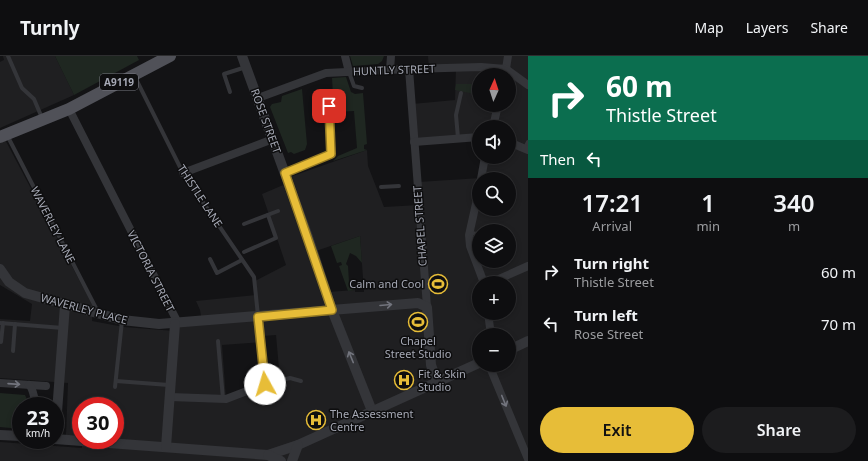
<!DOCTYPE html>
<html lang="en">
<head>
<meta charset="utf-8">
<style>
  :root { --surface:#0e0e10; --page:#1c1c1e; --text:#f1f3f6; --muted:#9b9c9f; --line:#2e2e30; --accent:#e7bd38 }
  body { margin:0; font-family:"Noto Sans",sans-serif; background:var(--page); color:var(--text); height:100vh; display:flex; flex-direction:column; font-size:15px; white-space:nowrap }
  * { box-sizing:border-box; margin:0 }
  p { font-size:13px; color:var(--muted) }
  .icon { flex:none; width:22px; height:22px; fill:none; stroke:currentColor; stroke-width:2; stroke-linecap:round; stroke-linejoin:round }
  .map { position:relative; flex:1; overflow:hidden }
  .sheet { display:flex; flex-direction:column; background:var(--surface); width:340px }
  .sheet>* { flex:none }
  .top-card { background:#0b6e4f; color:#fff; overflow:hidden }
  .needle { width:26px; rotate:3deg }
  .buttons { position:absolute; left:472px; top:12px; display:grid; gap:8px }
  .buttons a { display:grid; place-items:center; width:44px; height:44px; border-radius:50%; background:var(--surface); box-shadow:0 2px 6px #0003,0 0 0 1px var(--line); font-size:20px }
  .speed { position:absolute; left:12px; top:341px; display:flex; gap:8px; font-size:20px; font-weight:700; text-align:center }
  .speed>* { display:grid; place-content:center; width:52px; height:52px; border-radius:50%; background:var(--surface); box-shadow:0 2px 6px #0003,0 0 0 1px var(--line); line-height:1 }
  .speed small { font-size:10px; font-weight:400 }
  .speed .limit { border:6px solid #d22; background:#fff; color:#111 }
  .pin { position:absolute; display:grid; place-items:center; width:34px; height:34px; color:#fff; margin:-17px; border-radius:8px; box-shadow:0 2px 6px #0006 }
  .me { position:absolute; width:44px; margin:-22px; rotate:354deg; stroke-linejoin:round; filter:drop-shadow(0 0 3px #0008) }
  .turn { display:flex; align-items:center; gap:14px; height:84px; padding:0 12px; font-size:18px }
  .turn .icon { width:52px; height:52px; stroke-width:2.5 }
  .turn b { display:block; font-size:28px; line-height:34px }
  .then { display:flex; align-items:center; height:38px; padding:0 12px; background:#0003; gap:8px; font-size:15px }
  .eta { display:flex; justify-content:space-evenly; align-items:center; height:68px; text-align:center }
  .eta b { font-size:24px; font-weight:600; line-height:28px }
  .button { display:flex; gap:8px; margin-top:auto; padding:8px 12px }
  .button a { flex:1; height:46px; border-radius:24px; background:var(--accent); color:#111; font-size:16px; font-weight:600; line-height:46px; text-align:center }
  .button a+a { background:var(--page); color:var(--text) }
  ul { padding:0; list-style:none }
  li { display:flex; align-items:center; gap:12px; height:52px; padding:0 12px }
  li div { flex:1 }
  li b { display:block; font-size:15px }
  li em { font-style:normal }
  header { display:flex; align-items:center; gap:24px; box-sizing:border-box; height:56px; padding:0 20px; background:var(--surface); border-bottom:1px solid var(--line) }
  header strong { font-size:19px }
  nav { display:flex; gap:22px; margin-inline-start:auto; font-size:14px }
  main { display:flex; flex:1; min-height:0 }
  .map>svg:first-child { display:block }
</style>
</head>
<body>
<header>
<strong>Turnly</strong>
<nav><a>Map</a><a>Layers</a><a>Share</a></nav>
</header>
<main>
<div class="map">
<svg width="528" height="405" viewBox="0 0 528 405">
  <rect width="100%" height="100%" fill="#131315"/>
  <g fill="#1f1f21" fill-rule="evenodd">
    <path d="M3 0H55L74 39 0 72V6L4 4Z"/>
    <path d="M428 0H528V405H0V386L82 392V384H115V350H81V380L66 379 68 327 0 322V263L30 265 32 248 0 229V74L93 250 92 265 124 271 175 275V268L202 266 200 254 196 245 256 239 255 225 286 209 262 138 288 127 287 122 367 94 368 110 384 151 419 149 418 126 481 122 485 101H509V71H479V80L414 86 412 48 455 44 456 12 429 13ZM479 19H509V49H479ZM479 123H509V153H479ZM479 175H509V205H479ZM360 180 364 236H355V234L328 236 313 196ZM479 227H509V257H479ZM276 279 280 324 226 343 222 289 263 286V280ZM479 279H509V309H479Z"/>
  </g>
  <g fill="#1f2721">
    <path d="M55 0H137L139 4 74 39Z"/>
    <path d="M350 0H384L382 5 378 8 353 10Z"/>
    <path d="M346 21 351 36 355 38 363 37 367 88 364 89V93L367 94 333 105 338 100 357 92 354 55 335 56V54L342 53 341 49H346L345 44H338L336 40H333L332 22Z"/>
    <path d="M456 28H479V39L455 34Z"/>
    <path d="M302 33 307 88 305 94 294 98 291 96 288 97 270 51 272 48 281 46 282 40Z"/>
    <path d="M360 180 362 207 356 200 350 197 346 208 348 210 349 226 355 231V234L348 235 339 210 342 209 341 206 337 207 331 190Z"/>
    <path d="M0 337 25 339 30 350H21V373L0 371Z"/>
  </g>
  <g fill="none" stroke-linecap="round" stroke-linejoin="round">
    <g stroke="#343539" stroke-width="4">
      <path d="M8 0 22 32 34 43 42 62"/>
      <path d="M349 16 354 30 362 32"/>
      <path d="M135 21 183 117 254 221 258 260"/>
      <path d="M230 36 224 18 246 11"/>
      <path d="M329 50 340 49"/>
      <path d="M7 79 98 256"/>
      <path d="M458 82 456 59 461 37"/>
      <path d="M525 92 528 86"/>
      <path d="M285 117 331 98 328 42"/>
      <path d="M381 131 399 130"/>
      <path d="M244 168 278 155"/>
      <path d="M498 175 502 173"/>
      <path d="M469 177 479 178"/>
      <path d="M244 196 276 182 268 159"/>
      <path d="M210 203 217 217 242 204"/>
      <path d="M0 267 63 272"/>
      <path d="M218 285 223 343"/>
      <path d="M1 286 3 267"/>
      <path d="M13 295 15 268"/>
      <path d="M116 325 169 329"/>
      <path d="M265 328 290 322 301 325"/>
      <path d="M115 331 122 265"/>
    </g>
    <g stroke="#343539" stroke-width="8">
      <path d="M345 0 349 16"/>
      <path d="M409 13 427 251"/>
      <path d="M390 14 391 0"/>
      <path d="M505 19 508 0"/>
      <path d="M258 42 326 17 409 13 481 11 506 13 528 29"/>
      <path d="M69 53 176 263 175 268"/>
      <path d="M493 71 498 49"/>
      <path d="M414 86 479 81"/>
      <path d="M509 86 528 94"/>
      <path d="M183 117 273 83"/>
      <path d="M481 123 485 101"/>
      <path d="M479 134 469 179 470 190 484 227"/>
      <path d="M490 227 528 210"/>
      <path d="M488 257 491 279"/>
      <path d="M489 309 528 403"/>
      <path d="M0 327 46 330"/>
      <path d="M29 329C35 334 32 344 39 350"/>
      <path d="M170 341 226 343 265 328 258 261"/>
    </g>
    <g stroke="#343539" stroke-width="10">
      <path d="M242 0 308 181 332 254 372 355"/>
      <path d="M0 213 9 226 25 237 122 264 159 268 418 247 427 251 431 309 437 326"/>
      <path d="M509 294 528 285"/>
      <path d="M0 379 21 380"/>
      <path d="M55 383 268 399 298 389 479 307"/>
      <path d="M55 383 65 249"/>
      <path d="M166 391 175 268"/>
      <path d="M268 399 281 405"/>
      <path d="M292 405 298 389"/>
    </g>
    <path stroke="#505158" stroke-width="12" d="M0 81 69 53 170 0"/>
  </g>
  <defs><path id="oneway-shaft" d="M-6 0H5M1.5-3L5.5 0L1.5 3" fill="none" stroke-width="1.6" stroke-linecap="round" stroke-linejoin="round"/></defs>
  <g stroke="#72747d">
    <use href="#oneway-shaft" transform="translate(386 249) rotate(-5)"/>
    <use href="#oneway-shaft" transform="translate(351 301) rotate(-112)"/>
    <use href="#oneway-shaft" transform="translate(14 328) rotate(4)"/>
    <use href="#oneway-shaft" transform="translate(504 345) rotate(68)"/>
  </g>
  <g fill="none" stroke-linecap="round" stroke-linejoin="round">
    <g stroke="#967b24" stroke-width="10">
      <path id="route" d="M265 328 258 261 332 254 285 117 331 98 329 50"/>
    </g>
    <use href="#route" stroke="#e7bd38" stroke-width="7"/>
  </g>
  <defs>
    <g id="stadium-ring" transform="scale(1)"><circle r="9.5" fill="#0e0e0f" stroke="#e7bd38" stroke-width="1.5"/><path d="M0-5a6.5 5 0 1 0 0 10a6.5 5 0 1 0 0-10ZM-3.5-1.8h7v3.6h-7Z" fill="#e7bd38"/></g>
    <g id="hospital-ring" transform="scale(1)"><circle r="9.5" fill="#0e0e0f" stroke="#e7bd38" stroke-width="1.5"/><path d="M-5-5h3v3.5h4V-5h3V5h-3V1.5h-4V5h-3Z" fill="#e7bd38"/></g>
  </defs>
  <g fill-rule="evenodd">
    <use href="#stadium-ring" x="438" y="228"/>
    <use href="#stadium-ring" x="418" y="266"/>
    <use href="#hospital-ring" x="404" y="324"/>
    <use href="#hospital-ring" x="316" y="364"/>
  </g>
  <g text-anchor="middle" stroke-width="3" stroke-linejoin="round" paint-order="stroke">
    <rect fill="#0e0e0f" stroke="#787a82" stroke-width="1" x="100" y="18" width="38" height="16" rx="3"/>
    <g font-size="10" font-weight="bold" fill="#a5a8b4">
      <text x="119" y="30">A9119</text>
    </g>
    <g font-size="11" fill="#a5a8b4" stroke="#0e0e0f">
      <text transform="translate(394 14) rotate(-2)" y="4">HUNTLY STREET</text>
      <text transform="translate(266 65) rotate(70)" y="4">ROSE STREET</text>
      <text transform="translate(200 140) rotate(57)" y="4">THISTLE LANE</text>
      <text transform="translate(53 169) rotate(63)" y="4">WAVERLEY LANE</text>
      <text transform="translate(420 170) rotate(-94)" y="4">CHAPEL STREET</text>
      <text transform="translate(151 215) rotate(63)" y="4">VICTORIA STREET</text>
      <text transform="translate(84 253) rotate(15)" y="4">WAVERLEY PLACE</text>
    </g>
    <g font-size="11" fill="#a5a8b4" stroke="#0e0e0f" text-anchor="start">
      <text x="424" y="232" text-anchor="end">Calm and Cool</text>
      <text x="418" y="289" text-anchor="middle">Chapel<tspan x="418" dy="13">Street Studio</tspan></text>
      <text x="418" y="322">Fit &amp; Skin<tspan x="418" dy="13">Studio</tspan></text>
      <text x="330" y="362">The Assessment<tspan x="330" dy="13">Centre</tspan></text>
    </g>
  </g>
</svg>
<div class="buttons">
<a><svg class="needle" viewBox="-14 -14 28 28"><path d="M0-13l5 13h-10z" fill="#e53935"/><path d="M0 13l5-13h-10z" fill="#9b9c9f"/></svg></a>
<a><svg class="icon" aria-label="sound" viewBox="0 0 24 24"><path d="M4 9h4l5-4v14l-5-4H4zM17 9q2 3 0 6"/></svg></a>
<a><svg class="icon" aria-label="search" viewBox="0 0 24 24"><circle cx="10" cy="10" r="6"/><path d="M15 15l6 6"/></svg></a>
<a><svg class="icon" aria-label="layers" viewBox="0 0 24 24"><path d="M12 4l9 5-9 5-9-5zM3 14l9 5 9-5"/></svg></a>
<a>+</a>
<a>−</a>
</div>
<div class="speed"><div>23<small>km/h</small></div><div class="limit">30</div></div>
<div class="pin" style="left:329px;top:50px;background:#d93025"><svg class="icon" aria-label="arrive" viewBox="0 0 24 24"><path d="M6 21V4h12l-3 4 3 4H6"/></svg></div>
<svg class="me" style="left:265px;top:328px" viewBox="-20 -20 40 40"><circle r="19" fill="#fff"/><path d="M0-13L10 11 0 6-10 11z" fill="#e7bd38"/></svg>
</div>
<section class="sheet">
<div class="top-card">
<div class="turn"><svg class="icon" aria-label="right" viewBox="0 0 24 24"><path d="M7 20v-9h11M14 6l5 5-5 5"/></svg><div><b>60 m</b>Thistle Street</div></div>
<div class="then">Then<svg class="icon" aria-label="left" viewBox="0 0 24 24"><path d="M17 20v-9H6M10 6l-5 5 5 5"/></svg></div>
</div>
<div class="eta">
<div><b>17:21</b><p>Arrival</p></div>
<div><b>1</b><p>min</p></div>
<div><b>340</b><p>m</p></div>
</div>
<ul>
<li><svg class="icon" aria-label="right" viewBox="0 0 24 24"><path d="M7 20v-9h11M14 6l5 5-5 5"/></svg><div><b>Turn right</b><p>Thistle Street</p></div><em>60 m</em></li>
<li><svg class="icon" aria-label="left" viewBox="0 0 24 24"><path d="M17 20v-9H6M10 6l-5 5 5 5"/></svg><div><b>Turn left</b><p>Rose Street</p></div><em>70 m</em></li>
</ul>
<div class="button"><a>Exit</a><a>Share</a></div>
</section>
</main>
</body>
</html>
